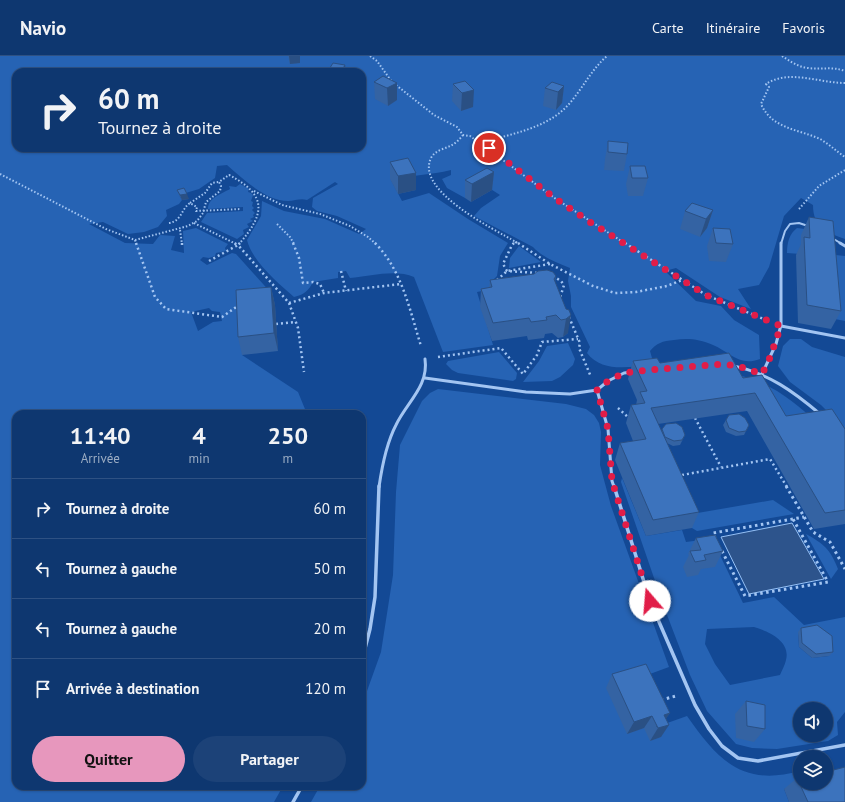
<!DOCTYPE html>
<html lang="fr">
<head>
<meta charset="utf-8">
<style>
  :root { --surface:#0e3770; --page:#1c4278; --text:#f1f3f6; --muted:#9bacc3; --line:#2e5183; --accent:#e797bd }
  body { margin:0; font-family:"PT Sans",sans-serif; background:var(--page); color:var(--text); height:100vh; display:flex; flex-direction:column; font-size:15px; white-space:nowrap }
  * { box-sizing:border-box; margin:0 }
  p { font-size:13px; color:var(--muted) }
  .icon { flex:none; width:22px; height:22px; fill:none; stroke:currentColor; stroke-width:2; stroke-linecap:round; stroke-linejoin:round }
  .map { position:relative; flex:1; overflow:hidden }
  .drawer { position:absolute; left:12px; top:354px; width:354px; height:380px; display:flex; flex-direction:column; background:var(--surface); border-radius:12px; box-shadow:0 1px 3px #0004,0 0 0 1px var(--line) }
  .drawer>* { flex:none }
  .top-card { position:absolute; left:12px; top:12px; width:354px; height:84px; border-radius:12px; box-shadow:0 1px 3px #0004,0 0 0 1px var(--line); background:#0e3770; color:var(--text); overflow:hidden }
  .controls { position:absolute; left:793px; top:646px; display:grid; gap:8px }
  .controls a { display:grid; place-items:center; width:40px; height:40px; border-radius:50%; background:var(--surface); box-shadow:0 1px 3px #0004,0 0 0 1px var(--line); font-size:20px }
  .pin { position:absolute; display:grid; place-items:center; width:34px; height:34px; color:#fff; margin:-17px; border:2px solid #fff; border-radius:50%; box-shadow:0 1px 4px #0007 }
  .me { position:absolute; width:44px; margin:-22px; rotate:342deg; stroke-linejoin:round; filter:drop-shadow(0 0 3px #0008) }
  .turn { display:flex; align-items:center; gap:14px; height:84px; padding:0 20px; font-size:18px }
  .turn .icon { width:52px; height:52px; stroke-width:2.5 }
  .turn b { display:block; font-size:28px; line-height:34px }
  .eta { display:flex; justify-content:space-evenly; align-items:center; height:68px; text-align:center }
  .eta b { font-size:24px; font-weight:800; line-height:28px }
  .primary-button { display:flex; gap:8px; margin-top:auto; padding:8px 20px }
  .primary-button a { flex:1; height:46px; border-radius:24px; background:var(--accent); color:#111; font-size:16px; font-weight:800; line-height:46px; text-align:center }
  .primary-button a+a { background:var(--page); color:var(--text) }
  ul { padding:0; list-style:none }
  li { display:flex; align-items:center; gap:12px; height:60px; padding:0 20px; border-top:1px solid var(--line) }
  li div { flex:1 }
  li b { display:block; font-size:15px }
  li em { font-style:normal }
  header { display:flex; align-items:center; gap:24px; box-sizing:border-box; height:56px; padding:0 20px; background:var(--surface); border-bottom:1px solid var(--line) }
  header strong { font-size:19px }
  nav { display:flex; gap:22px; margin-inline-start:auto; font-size:14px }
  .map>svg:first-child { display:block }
</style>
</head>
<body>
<header>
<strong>Navio</strong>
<nav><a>Carte</a><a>Itinéraire</a><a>Favoris</a></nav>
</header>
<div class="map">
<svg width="845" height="746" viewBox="0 0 845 746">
  <rect width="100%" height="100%" fill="#134995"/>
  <g fill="#2663b4" fill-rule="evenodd">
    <path d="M0 0H845V183C826 176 813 171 813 149L801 142 784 160 769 211 759 229 738 233 751 253 720 241 676 212 665 215 696 245 721 250 734 264 759 279 760 303C739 311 730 296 713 289 699 283 688 282 674 284 662 285 657 287 650 295L654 309C631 310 603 318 587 297L590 291 571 251V240L568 225 570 212C557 207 542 201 533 191L474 160 481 152 500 139 486 130 465 142 447 132 442 123 451 119V114C431 119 411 119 391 124L402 145 429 137 468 163 508 187 500 200 497 220 491 226 492 233 477 236 493 289 443 296 414 221C396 213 370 220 350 222L346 215 338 216V222L313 226C309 234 304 239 294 241 278 227 252 205 247 184L261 160 262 145 284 155 325 163 359 178 366 173 337 160 317 155 312 151 313 142 338 128 335 126 307 144C300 142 295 145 288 145 266 145 243 123 227 109L217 110 215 122 199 133 179 139 182 144 179 148 166 154 167 160 158 171 144 176 128 178 103 166 89 168 125 187 153 188 160 179 175 180 171 194 184 197 183 175 196 172 228 188 225 192 226 195 216 197 215 200 209 202 203 201 200 204 207 209 232 197 236 198 273 239 242 299 298 336 307 358H16V730H283L274 746H0ZM16 16H362V92H16ZM209 252 212 255 220 256 222 265 213 266 198 275 191 256Z"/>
    <path d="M240 128 249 133 248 136 251 137 253 139 251 145 253 146 252 150 254 152 252 154 255 157 253 159 254 161 250 163 253 165 247 168 249 171 243 174 244 178 237 183 201 166 207 157 243 155V151L208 153C208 142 221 138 230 133L229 130 236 131Z"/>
    <path d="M797 172 805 173 801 198 787 197C787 187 789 178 797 172Z"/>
    <path d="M519 190 541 206 509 212 510 202Z"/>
    <path d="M826 198 845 200V265L830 262Z"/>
    <path d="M790 283H801L812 291 845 301V373L821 349 790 326 778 310 783 290Z"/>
    <path d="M568 287 575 303 573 309 560 321 552 325 523 326 539 305 547 290Z"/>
    <path d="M499 296 517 317 516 323 513 325 458 317 452 314 446 308 448 305Z"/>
    <path d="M721 315C768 324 787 339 821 370L777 377Z"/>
    <path d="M438 333 566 348 586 353 594 359 599 367 601 376 600 409 611 450 669 611 639 622 644 672 656 671 687 660C718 704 742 731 800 715V727H810L784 733 789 746H311L320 730H362V649L381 596 393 519 396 436 400 389 422 345 430 337Z"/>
    <path d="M622 422 646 480 682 474 686 486 701 484 717 493 743 547 774 541 804 569 845 561V656L837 666 838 679 828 685 777 693 752 692 736 688 707 655 690 619 664 551 621 426ZM754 571C768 575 791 585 786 604 785 609 782 614 780 619L730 629 715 608 705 588 707 573ZM798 576 829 600 812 602 799 591ZM800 653H826V679H800Z"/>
    <path d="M773 444 794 458 697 475 692 472 686 459Z"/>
    <path d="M806 478C824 488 830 493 838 513L831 523Z"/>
  </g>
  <path fill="#2d548c" stroke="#95c0f5" d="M792 467 824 523 749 538 721 481Z"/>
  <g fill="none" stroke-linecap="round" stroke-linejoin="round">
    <g stroke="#a3c5f2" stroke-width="2" stroke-dasharray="1.5 2" stroke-linecap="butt">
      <path d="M370 0 377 5 392 26"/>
      <path d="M782 0C790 5 798 11 808 12 821 14 832 10 845 15"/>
      <path d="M845 27C819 27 789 13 766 28L769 31 761 48C772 73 798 73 820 83 829 88 836 95 845 101"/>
      <path d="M396 29 434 59 457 71 463 79 470 80 556 143 626 188"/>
      <path d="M463 79C460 83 456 87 452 89 445 93 435 94 431 102 415 135 494 173 516 186L513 188"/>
      <path d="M480 87C510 78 547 73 569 48 583 32 591 14 607 0"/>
      <path d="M0 118 106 173 135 184 188 170 197 165 203 157 206 146 220 135 221 130 219 126 229 119C268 139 265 158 239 188"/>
      <path d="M254 135 282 149 320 158 350 170 368 181 376 188"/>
      <path d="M190 147 205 137 212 127 219 126"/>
      <path d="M799 153 819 130 845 114"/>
      <path d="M169 167C182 165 181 153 190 147L197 151 196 155 241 153"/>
      <path d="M194 167 236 188"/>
      <path d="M277 168 290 181 294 188"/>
      <path d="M180 174 182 188"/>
      <path d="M135 184 136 188"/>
      <path d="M516 186 519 188"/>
    </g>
    <g stroke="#a3c5f2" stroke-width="2.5" stroke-dasharray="2 3" stroke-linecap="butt">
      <path d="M136 187 155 241 166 253 222 261 239 249"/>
      <path d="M182 187V191"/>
      <path d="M240 187 238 189 289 247 298 272 304 316"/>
      <path d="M293 187 299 202 303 227 313 226 320 228 324 237"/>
      <path d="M375 187C402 214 410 255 421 290"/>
      <path d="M514 187 512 189 503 208 507 215 538 217"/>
      <path d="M518 187 550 208 593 230 615 237 636 236 667 230 682 224"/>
      <path d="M625 187 706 239 766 264"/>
      <path d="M209 205 238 189 234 187"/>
      <path d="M341 215 346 235"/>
      <path d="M553 220 561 225 564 229 560 242"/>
      <path d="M497 224 507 215 550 208"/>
      <path d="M289 247 324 237 401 228"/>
      <path d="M569 261 580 287 579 292 591 321"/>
      <path d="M276 268 296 266"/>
      <path d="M438 301 501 292 523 318 537 299 542 286 578 283"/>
      <path d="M618 352 629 362"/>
      <path d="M695 362 721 411"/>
      <path d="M682 419 770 403 787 431"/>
    </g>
    <g stroke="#a3c5f2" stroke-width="3" stroke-dasharray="2.5 3.5" stroke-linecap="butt">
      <path d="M786 430 813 476 830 486 845 513"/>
      <path d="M715 482 713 477 804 461"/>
      <path d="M722 495 745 540 828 526 793 463"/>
      <path d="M661 644 676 640"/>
    </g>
    <g stroke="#a3c5f2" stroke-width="2">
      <path d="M832 182 842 188"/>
      <path d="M781 188 785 175 790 168 799 167 808 170"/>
    </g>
    <g stroke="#a3c5f2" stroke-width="3">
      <path d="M840 187 845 190"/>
      <path d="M781 270 845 282"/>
      <path d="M734 310C768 317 794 336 820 358"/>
      <path d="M762 318 776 288 781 269V187"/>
      <path d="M425 322 526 336 570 338 597 334 608 325 624 317 632 316"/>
      <path d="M597 334 608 373 612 425 614 431"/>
      <path d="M379 431C382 410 386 388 396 369 407 346 429 330 425 303"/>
    </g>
    <g stroke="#a3c5f2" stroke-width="3.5">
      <path d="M614 430 650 545 695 649 709 673 722 690 738 702 758 705 845 689"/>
      <path d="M362 604 370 573 375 541 379 430"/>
      <path d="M293 746 302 730"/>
    </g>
  </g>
  <g fill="#3463a3">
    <path d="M288 0H300V7L290 8Z"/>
    <path d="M465 25 473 51 461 55 452 45 453 28Z"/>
    <path d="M374 26 397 27V44L388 50 375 43Z"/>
    <path d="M564 30 562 47 556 54 543 50 545 32Z"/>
    <path d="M608 85 627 98 624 115 604 114 605 103Z"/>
    <path d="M390 106 416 134 398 138 390 123Z"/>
    <path d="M630 110 648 122 643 140H628L626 128Z"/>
    <path d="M494 116 492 134 471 146 465 142V124Z"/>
    <path d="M177 134 189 143 182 144 179 139Z"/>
    <path d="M713 154 707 172 700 181 680 173 685 155Z"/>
    <path d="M809 161 841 255 831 273 798 267 796 199 801 188V179Z"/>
    <path d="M713 172 733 188 726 206 709 205 707 190Z"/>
    <path d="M534 218 556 220 555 226 566 253 568 277 563 281 558 282 552 277 545 278 544 282 528 284 527 280 492 285 480 251 481 233 489 232 490 224Z"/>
    <path d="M271 231 275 249 278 295 242 299 238 281Z"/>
    <path d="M633 305 660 307 743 322 786 360 845 373V468L814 473 747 355 658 368 661 375 662 373 685 379 680 389 673 390 667 387 699 456 692 472 646 480 615 404 620 387 633 385 626 367 631 349H636L637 344 628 323Z"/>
    <path d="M726 364 749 369 744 379 736 380 726 376 723 369Z"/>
    <path d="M696 482 723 495 715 511 701 513 698 519 687 521 683 511 689 499 688 498Z"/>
    <path d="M801 572 833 596 829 600 812 602 799 591 798 576Z"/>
    <path d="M612 618 670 657 666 662 661 681 650 685 644 672 627 678 606 632Z"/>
    <path d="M746 645 765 673 754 686 736 682 735 658Z"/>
    <path d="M797 722 845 746H789L784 733Z"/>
  </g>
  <g fill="#2a5084">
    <path d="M289 0H300V7L290 8Z"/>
    <path d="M345 9 346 16H341Z"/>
    <path d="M397 27V44L388 50 387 32Z"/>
    <path d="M564 30 562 47 556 54 558 36Z"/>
    <path d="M474 34 473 51 461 55 462 37Z"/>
    <path d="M494 116 492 134 471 146 472 128Z"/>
    <path d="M416 117V134L398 138V120Z"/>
    <path d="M187 138 189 143 182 144 180 139Z"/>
    <path d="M713 154 707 172 700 181 706 163Z"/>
    <path d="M271 231 275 249 278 295 274 277Z"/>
    <path d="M571 259 568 277 563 281 566 263Z"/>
    <path d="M670 657 661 670 656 671 664 659Z"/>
    <path d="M652 660 644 672 627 678 634 666Z"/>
    <path d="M669 669 661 681 650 685 658 672Z"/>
  </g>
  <g fill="#3c73bd" stroke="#2a5084">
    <path d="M333 7 345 9 341 16 328 15Z"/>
    <path d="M383 20 397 27 387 32 374 26Z"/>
    <path d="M465 25 474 34 462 37 453 28Z"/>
    <path d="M552 26 564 30 558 36 545 32Z"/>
    <path d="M608 85 628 87 627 98 608 96Z"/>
    <path d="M408 102 416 117 398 120 390 106Z"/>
    <path d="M630 110H645L648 122H632Z"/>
    <path d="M487 112 494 116 472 128 465 124Z"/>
    <path d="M184 132 187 138 180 139 177 134Z"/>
    <path d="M692 147 713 154 706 163 685 155Z"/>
    <path d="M809 161 833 165 841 255 807 249 804 181 810 182Z"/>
    <path d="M713 172 730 173 733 188 716 187Z"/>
    <path d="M547 214 553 216 556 220 554 223 566 253 569 254 571 259 566 263 561 264 556 259 546 261 547 264 531 266 529 262 493 267 481 233 492 231 490 224 534 218 538 215Z"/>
    <path d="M271 231 274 277 238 281 236 234Z"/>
    <path d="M729 297 743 322 762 319 786 360 832 353 845 373V454L825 457 755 337 651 352 699 456 653 464 620 387 646 383 631 349 645 347 640 336 647 335 633 305 657 302 660 307Z"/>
    <path d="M739 358 745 362 749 369 746 375 739 376 729 372 726 364 729 359Z"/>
    <path d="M676 367 682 371 685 379 682 384 674 385 665 381 662 373 666 368Z"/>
    <path d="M715 479 723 495 704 499 706 504 695 506 690 495 701 494 696 482Z"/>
    <path d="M817 569 832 580 833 596 816 598 802 587 801 572Z"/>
    <path d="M646 608 670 657 664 659 669 669 658 672 652 660 634 666 612 618Z"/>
    <path d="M746 645 765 649V673L747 670Z"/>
    <path d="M845 711V746H808L797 722H800V727H826V716Z"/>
  </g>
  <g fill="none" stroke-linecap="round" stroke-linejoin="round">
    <path stroke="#e11d48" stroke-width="7" stroke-dasharray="0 12.6" d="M489 92 556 143 590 166 706 239 781 270 769 304 762 318 738 310 724 308 648 314 624 317 608 325 597 334 608 373 612 425 650 545"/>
  </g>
</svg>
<div class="controls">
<a><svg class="icon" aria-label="sound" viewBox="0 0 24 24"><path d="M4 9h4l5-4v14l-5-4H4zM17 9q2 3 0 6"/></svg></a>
<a><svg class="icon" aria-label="layers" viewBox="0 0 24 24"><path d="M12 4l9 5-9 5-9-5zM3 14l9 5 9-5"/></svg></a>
</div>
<div class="pin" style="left:489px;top:92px;background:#d93025"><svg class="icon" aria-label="arrive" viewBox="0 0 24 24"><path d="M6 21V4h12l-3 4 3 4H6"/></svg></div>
<svg class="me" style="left:650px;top:545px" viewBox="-20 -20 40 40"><circle r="19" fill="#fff"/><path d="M0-13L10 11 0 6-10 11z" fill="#e11d48"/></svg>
<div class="top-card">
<div class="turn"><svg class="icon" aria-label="right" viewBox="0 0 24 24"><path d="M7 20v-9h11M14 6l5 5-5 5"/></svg><div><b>60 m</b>Tournez à droite</div></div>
</div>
<section class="drawer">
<div class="eta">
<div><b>11:40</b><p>Arrivée</p></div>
<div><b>4</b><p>min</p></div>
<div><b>250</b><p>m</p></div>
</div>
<ul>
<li><svg class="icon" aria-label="right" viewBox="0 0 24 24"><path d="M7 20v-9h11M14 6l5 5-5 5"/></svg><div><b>Tournez à droite</b></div><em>60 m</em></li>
<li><svg class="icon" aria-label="left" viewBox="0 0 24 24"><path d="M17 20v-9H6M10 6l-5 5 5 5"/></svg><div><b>Tournez à gauche</b></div><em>50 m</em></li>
<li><svg class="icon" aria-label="left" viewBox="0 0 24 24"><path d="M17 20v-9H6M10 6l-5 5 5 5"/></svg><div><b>Tournez à gauche</b></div><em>20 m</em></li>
<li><svg class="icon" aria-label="arrive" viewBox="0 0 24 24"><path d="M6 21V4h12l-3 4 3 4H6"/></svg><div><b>Arrivée à destination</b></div><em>120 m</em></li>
</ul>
<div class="primary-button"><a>Quitter</a><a>Partager</a></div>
</section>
</div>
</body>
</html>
